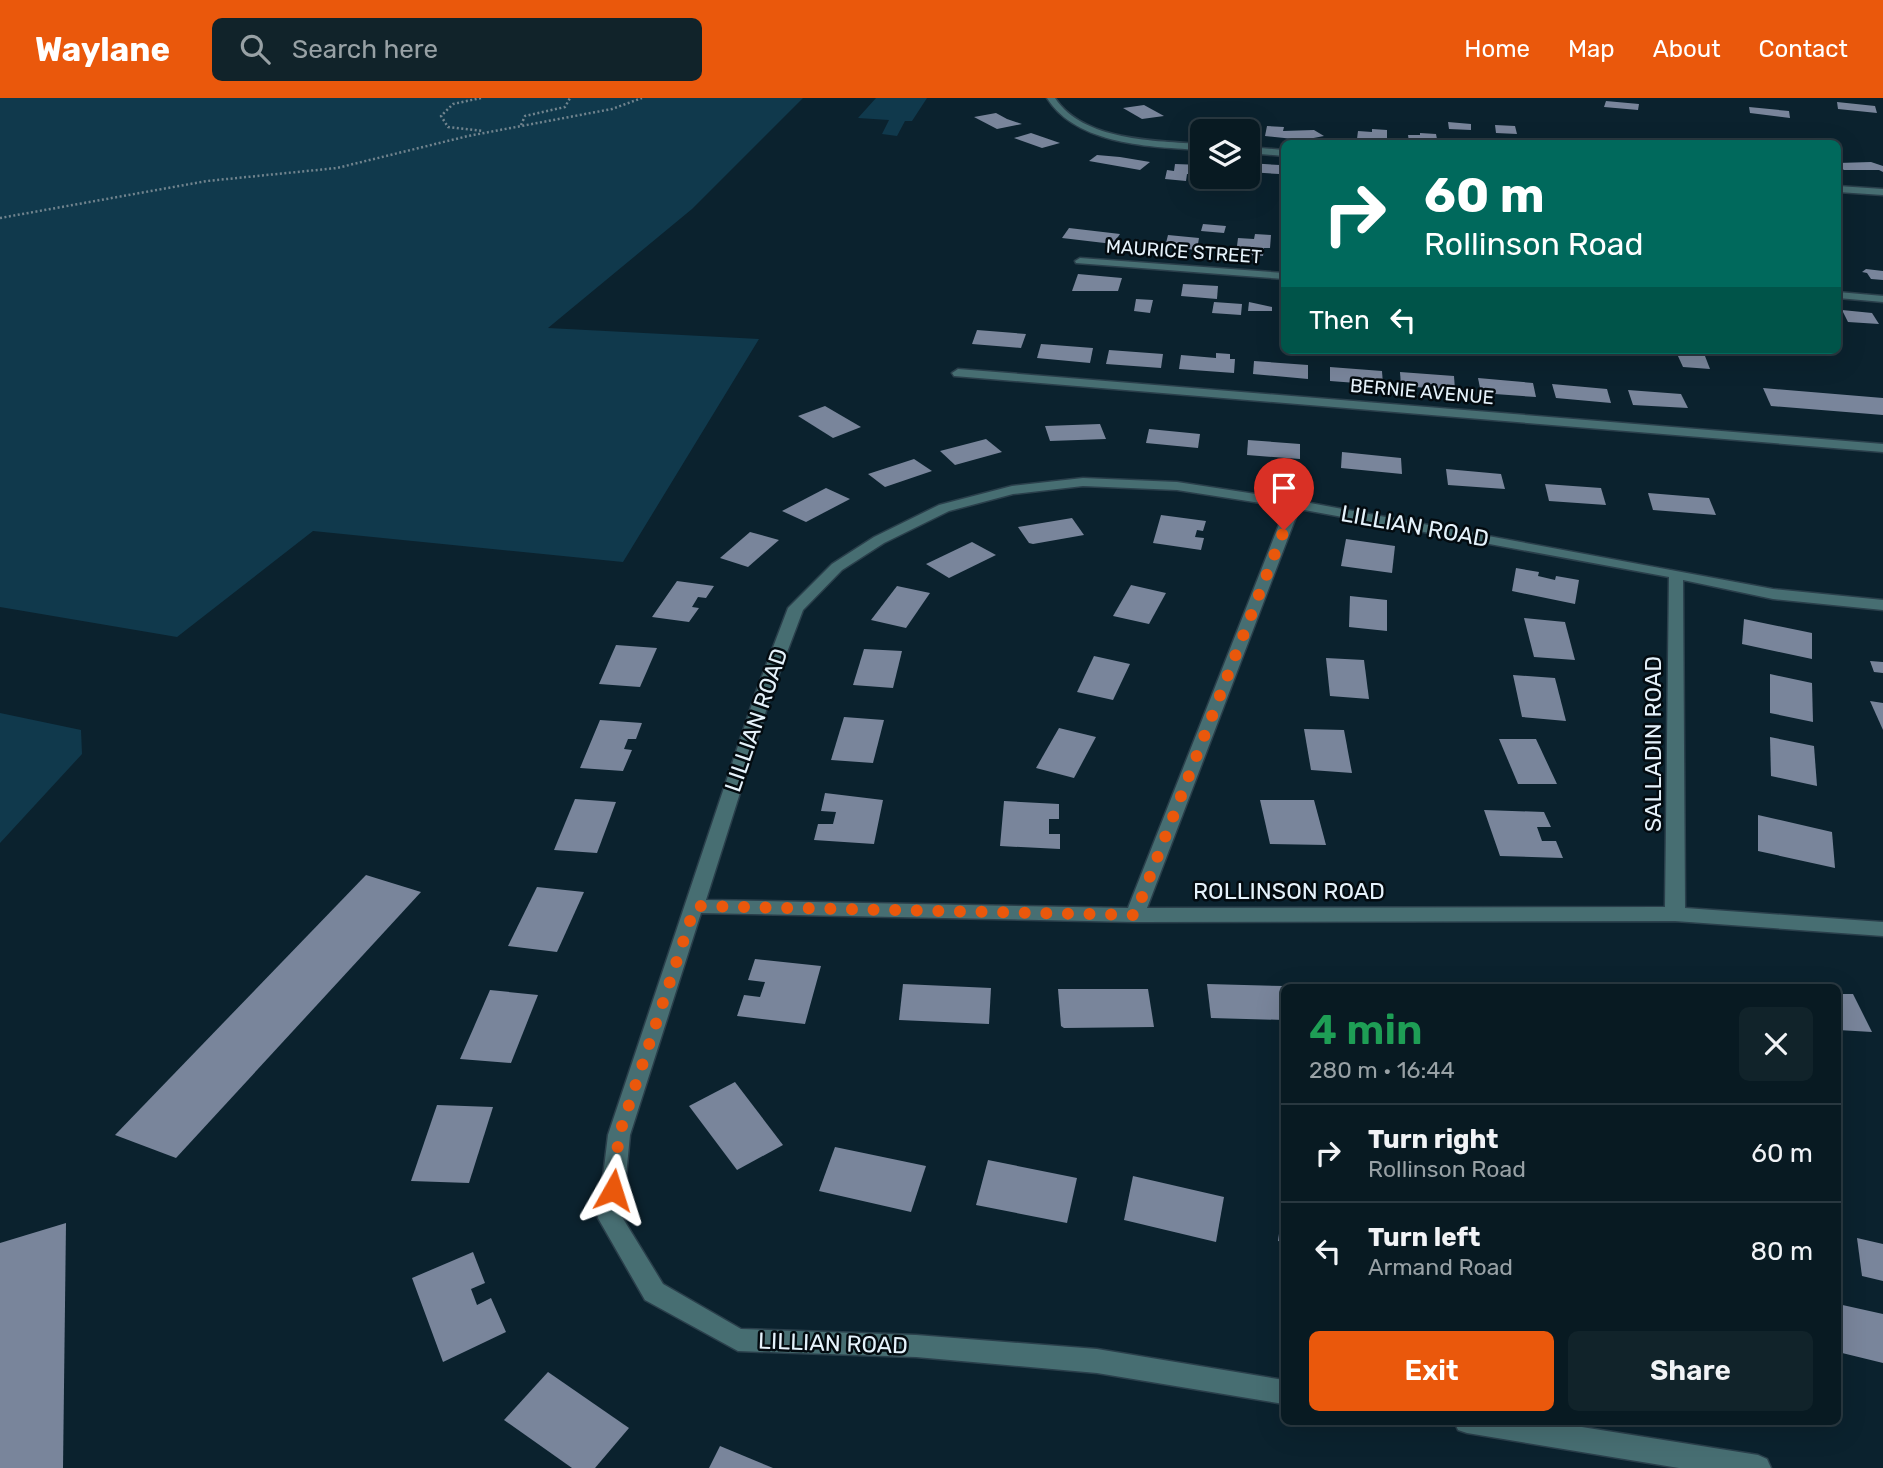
<!DOCTYPE html>
<html lang="en">
<head>
<meta charset="utf-8">
<style>
  :root { --surface:#081a22; --page:#11232a; --text:#f1f3f6; --muted:#98a1a5; --line:#293840; --accent:#ea580c }
  body { margin:0; font-family:Rubik,sans-serif; background:var(--page); color:var(--text); height:100vh; display:flex; flex-direction:column; font-size:26px; white-space:nowrap }
  * { box-sizing:border-box; margin:0 }
  p { font-size:23px; color:var(--muted) }
  .icon { flex:none; width:38px; height:38px; fill:none; stroke:currentColor; stroke-width:2; stroke-linecap:round; stroke-linejoin:round }
  .map { position:relative; flex:1; overflow:hidden }
  .sheet { position:absolute; left:1281px; top:886px; width:560px; height:441px; display:flex; flex-direction:column; background:var(--surface); border-radius:10px; box-shadow:0 7px 28px #0002,0 0 0 2px var(--line) }
  .sheet>* { flex:none }
  .top-card { position:absolute; left:1281px; top:42px; width:560px; height:214px; border-radius:10px; box-shadow:0 7px 28px #0002,0 0 0 2px var(--line); background:#00695c; color:#fff; overflow:hidden }
  .fabs { position:absolute; left:1190px; top:21px; display:grid; gap:14px }
  .fabs a { display:grid; place-items:center; width:70px; height:70px; border-radius:10px; background:var(--surface); box-shadow:0 7px 28px #0002,0 0 0 2px var(--line); font-size:35px }
  .pin { position:absolute; display:grid; place-items:center; width:60px; height:60px; color:#fff; margin:-72px -30px; border-radius:50% 50% 50% 0; rotate:-45deg; box-shadow:0 0 7px #0007 }
  .pin .icon { rotate:45deg }
  .me { position:absolute; width:77px; margin:-38px; rotate:6deg; stroke-linejoin:round; filter:drop-shadow(0 0 5px #0008) }
  .turn { display:flex; align-items:center; gap:24px; height:147px; padding:0 28px; font-size:32px }
  .turn .icon { width:91px; height:91px; stroke-width:2.5 }
  .turn b { display:block; font-size:49px; line-height:60px }
  .then { display:flex; align-items:center; height:66px; padding:0 28px; background:#0003; gap:14px; font-size:26px }
  .round { display:grid; place-items:center; flex:none; width:74px; height:74px; border-radius:10px; background:var(--page) }
  .head { display:flex; align-items:center; justify-content:space-between; height:119px; padding:0 28px }
  h1 { font-size:42px; font-weight:600; line-height:52px; color:#1e9e55 }
  .primary-button { display:flex; gap:14px; margin-top:auto; padding:14px 28px }
  .primary-button a { flex:1; height:80px; border-radius:10px; background:var(--accent); color:#fff; font-size:28px; font-weight:600; line-height:80px; text-align:center }
  .primary-button a+a { background:var(--page); color:var(--text) }
  ul { padding:0; list-style:none }
  li { display:flex; align-items:center; gap:21px; height:98px; padding:0 28px; border-top:2px solid var(--line) }
  li div { flex:1 }
  li b { display:block; font-size:26px }
  li em { font-style:normal }
  header { display:flex; align-items:center; gap:42px; box-sizing:border-box; height:98px; padding:0 35px; background:var(--accent); color:#fff }
  header strong { font-size:33px }
  nav { display:flex; gap:38px; margin-inline-start:auto; font-size:24px }
  .search { width:490px; height:63px; background:var(--page); display:flex; align-items:center; gap:18px; box-sizing:border-box; padding:0 24px; border-radius:10px; color:var(--muted); font-size:26px }
  .map>svg:first-child { display:block }
</style>
</head>
<body>
<header>
<strong>Waylane</strong>
<div class="search"><svg class="icon" aria-label="search" viewBox="0 0 24 24"><circle cx="10" cy="10" r="6"/><path d="M15 15l6 6"/></svg>Search here</div>
<nav><a>Home</a><a>Map</a><a>About</a><a>Contact</a></nav>
</header>
<div class="map">
<svg width="1883" height="1370" viewBox="0 0 1883 1370">
  <rect width="100%" height="100%" fill="#0b222e"/>
  <g fill="#10394c">
    <path d="M0 0H803L692 111 548 230 759 241 623 464 313 433 177 539 0 509Z"/>
    <path d="M876 0H927L912 23H905L897 38 882 36 889 22 858 20Z"/>
    <path d="M0 615 81 632 82 656 0 745Z"/>
  </g>
  <g fill="#79859b">
    <path d="M1606 3 1639 6 1638 12 1604 9Z"/>
    <path d="M1837 4 1875 8 1877 15 1838 11Z"/>
    <path d="M1144 7 1164 18 1142 21 1123 10Z"/>
    <path d="M1749 9 1789 13 1790 20 1750 15Z"/>
    <path d="M996 15 1007 21 1022 26 997 31 974 19Z"/>
    <path d="M1213 21 1246 24 1243 31 1199 29 1201 23 1212 24Z"/>
    <path d="M1448 24 1471 26V32L1449 31Z"/>
    <path d="M1495 27 1515 28 1517 36 1496 35Z"/>
    <path d="M1267 28 1284 29 1283 33 1314 32 1324 38 1303 42 1265 38Z"/>
    <path d="M1372 31 1387 32V43L1357 41 1358 33 1372 34Z"/>
    <path d="M1031 35 1060 45 1042 50 1014 40Z"/>
    <path d="M1420 35 1436 36 1438 46 1409 44 1408 37H1420Z"/>
    <path d="M1459 40 1489 42V46H1459Z"/>
    <path d="M1097 57 1120 59 1150 64 1140 72 1089 63Z"/>
    <path d="M1871 64 1883 68V74L1879 72H1844L1838 68V65Z"/>
    <path d="M1248 65 1280 67 1279 76 1248 74Z"/>
    <path d="M1175 66 1202 67V77L1187 76 1186 83 1165 81 1167 72 1174 73Z"/>
    <path d="M1203 126 1226 128 1224 135 1201 133Z"/>
    <path d="M1069 130 1120 136 1113 146 1062 140Z"/>
    <path d="M1255 136 1271 137 1270 150H1264L1263 158 1236 156 1238 140 1254 141Z"/>
    <path d="M1168 137 1199 140 1197 152 1165 149Z"/>
    <path d="M1866 171 1883 173V182L1871 181 1867 175 1862 174Z"/>
    <path d="M1078 176 1122 180 1118 193H1072Z"/>
    <path d="M1183 186 1218 188 1217 201 1181 198Z"/>
    <path d="M1136 201 1153 202 1150 215 1134 213Z"/>
    <path d="M1214 204 1242 206 1241 217 1212 215Z"/>
    <path d="M1249 204 1272 209V213H1248Z"/>
    <path d="M1842 212 1872 215 1879 226 1848 224Z"/>
    <path d="M977 232 1026 236 1021 250 972 246Z"/>
    <path d="M1041 246 1093 250 1090 265 1037 260Z"/>
    <path d="M1109 252 1163 256 1161 270 1106 266Z"/>
    <path d="M1216 255 1230 256V261H1235L1234 275 1179 271 1181 257 1216 260Z"/>
    <path d="M1677 256 1705 258 1710 271 1683 269Z"/>
    <path d="M1254 263 1308 267V281L1253 276Z"/>
    <path d="M1330 269 1382 273 1383 287 1330 283Z"/>
    <path d="M1400 274 1454 278 1455 292 1401 288Z"/>
    <path d="M1478 280 1533 285 1536 299 1481 295Z"/>
    <path d="M1552 286 1607 291 1611 305 1556 300Z"/>
    <path d="M1763 290 1883 300V317L1771 308Z"/>
    <path d="M1628 292 1681 296 1688 310 1633 307Z"/>
    <path d="M825 308 861 329 833 340 798 318Z"/>
    <path d="M1100 326 1106 341 1050 343 1045 328Z"/>
    <path d="M1149 331 1200 336 1198 350 1146 345Z"/>
    <path d="M986 341 1002 354 955 367 940 353Z"/>
    <path d="M1248 342 1300 346V361L1247 357Z"/>
    <path d="M1342 354 1401 360 1402 376 1341 370Z"/>
    <path d="M914 361 932 373 885 389 868 376Z"/>
    <path d="M1446 371 1501 376 1505 391 1448 387Z"/>
    <path d="M1545 386 1601 390 1606 407 1549 403Z"/>
    <path d="M826 390 850 401 806 424 782 413Z"/>
    <path d="M1648 395 1709 400 1716 417 1653 412Z"/>
    <path d="M1161 417 1206 423 1203 433 1197 432 1195 439 1204 440 1201 452 1153 445Z"/>
    <path d="M1072 420 1084 437 1033 446 1029 445 1018 429Z"/>
    <path d="M750 434 779 442 748 469 720 460Z"/>
    <path d="M1346 441 1395 448 1392 475 1341 468Z"/>
    <path d="M972 444 996 457 949 480 926 466Z"/>
    <path d="M1516 470 1539 474 1538 478 1555 482 1556 478 1579 482 1575 506 1512 493Z"/>
    <path d="M677 483 714 488 706 500 698 499 692 509 699 510 689 524 652 519Z"/>
    <path d="M1131 487 1166 495 1149 526 1113 518Z"/>
    <path d="M897 488 930 495 906 530 871 522Z"/>
    <path d="M1350 498 1387 502V533L1349 529Z"/>
    <path d="M1524 520 1565 524 1575 562 1534 559Z"/>
    <path d="M1744 521 1812 535V561L1742 546Z"/>
    <path d="M616 547 657 550 640 589 599 586Z"/>
    <path d="M864 551 902 553 893 590 853 587Z"/>
    <path d="M1094 558 1130 566 1113 602 1077 594Z"/>
    <path d="M1326 560 1364 562 1369 601 1330 598Z"/>
    <path d="M1870 563 1883 564V575L1874 574Z"/>
    <path d="M1770 576 1812 585 1813 624 1770 615Z"/>
    <path d="M1513 577 1555 580 1566 623 1522 619Z"/>
    <path d="M1870 603 1883 605V632Z"/>
    <path d="M844 619 884 622 873 665 831 662Z"/>
    <path d="M600 622 642 625 636 641H628L624 651 632 652 623 673 580 670Z"/>
    <path d="M1059 630 1096 639 1074 680 1036 670Z"/>
    <path d="M1304 631 1344 632 1352 675 1311 672Z"/>
    <path d="M1770 639 1814 648 1817 688 1771 678Z"/>
    <path d="M1499 641H1536L1557 686H1518Z"/>
    <path d="M825 695 883 702 874 746 814 742 818 726H833L836 714 821 713Z"/>
    <path d="M575 701 616 704 597 755 554 752Z"/>
    <path d="M1260 702H1314L1326 747 1270 746Z"/>
    <path d="M1004 703 1059 706V721H1049V736H1060V751L1000 748Z"/>
    <path d="M1484 712 1544 714 1551 729H1537L1542 743H1556L1563 760 1500 758Z"/>
    <path d="M1758 717 1832 734 1835 770 1758 753Z"/>
    <path d="M366 777 421 794 176 1060 115 1037Z"/>
    <path d="M537 789 584 794 557 854 508 848Z"/>
    <path d="M755 861 821 868 805 926 737 918 744 897 760 899 765 884 748 882Z"/>
    <path d="M903 886 991 890 989 926 899 922Z"/>
    <path d="M1207 886 1284 888V922L1211 920Z"/>
    <path d="M1058 891H1148L1154 929 1064 930 1061 928Z"/>
    <path d="M490 892 538 897 511 965 460 961Z"/>
    <path d="M1838 896H1853L1872 934 1838 932Z"/>
    <path d="M735 984 783 1047 737 1072 689 1008Z"/>
    <path d="M437 1007 493 1009 469 1085 411 1083Z"/>
    <path d="M835 1049 926 1068 911 1114 819 1093Z"/>
    <path d="M988 1062 1077 1080 1067 1125 976 1107Z"/>
    <path d="M1133 1078 1224 1099 1216 1144 1124 1122Z"/>
    <path d="M1283 1105H1284V1144L1278 1143Z"/>
    <path d="M66 1125 63 1370H0V1145Z"/>
    <path d="M1857 1140 1883 1146V1183L1862 1178Z"/>
    <path d="M473 1154 485 1185 471 1191 477 1207 491 1200 506 1234 443 1264 412 1180Z"/>
    <path d="M1838 1206 1883 1216V1265L1838 1254Z"/>
    <path d="M548 1274 629 1330 595 1370H572L504 1322Z"/>
    <path d="M720 1348 773 1370H709Z"/>
  </g>
  <g fill="none" stroke-linecap="round" stroke-linejoin="round">
    <g stroke="#2a3f4b" stroke-width="3">
      <g id="minor">
        <path d="M1047 0H1055C1083 43 1156 43 1202 46V52C1152 49 1076 47 1047 0Z"/>
        <path d="M1248 49 1284 52V58L1248 55Z"/>
        <path d="M1838 88 1883 91V97L1838 94Z"/>
        <path d="M1080 160 1284 175V181L1076 165 1075 163Z"/>
        <path d="M1838 194 1883 198V204L1838 200Z"/>
        <path d="M958 271 1883 346V354L954 278 952 275Z"/>
        <path d="M1083 380 1177 384 1294 402 1773 491 1883 502V512L1773 501 1683 482 1685 810 1883 824V838L1675 823 1135 824 701 815 630 1037 622 1119 663 1186 741 1231 916 1237 1097 1251 1284 1282V1306L1097 1275 916 1259 738 1253 645 1202 598 1120 608 1037 756 594 788 510 832 466 874 439 939 407 1012 388ZM1083 388 1177 392 1286 409 1128 810 706 802 772 594 803 512 842 472 884 445 949 413 1013 396ZM1299 411 1669 479 1665 809 1147 810Z"/>
        <path d="M1454 1323H1544L1758 1357 1767 1361 1771 1370H1679L1467 1335 1458 1332Z"/>
      </g>
    </g>
    <g stroke="#71848e" stroke-width="2.5" stroke-dasharray="2 2.5" stroke-linecap="butt">
      <path d="M481 0 453 6 441 18 448 29 483 33"/>
      <path d="M521 27 525 18 565 9 570 0"/>
      <path d="M0 120 207 83 337 70 468 38 612 11 642 0"/>
    </g>
    <use href="#minor" fill="#476e72" fill-rule="evenodd"/>
  </g>
  <g fill="none" stroke-linecap="round" stroke-linejoin="round">
    <path stroke="#ea580c" stroke-width="12" stroke-dasharray="0 21.6" d="M613 1092 619 1037 695 808 1135 817 1284 432"/>
  </g>
  <g text-anchor="middle" stroke-width="5" stroke-linejoin="round" paint-order="stroke">
    <g font-size="19" fill="#e5f2fb" stroke="#030b10">
      <text transform="translate(1184 153) rotate(4)" y="7">MAURICE STREET</text>
      <text transform="translate(1422 293) rotate(5)" y="7">BERNIE AVENUE</text>
    </g>
    <g font-size="23" fill="#e5f2fb" stroke="#030b10">
      <text transform="translate(1415 428) rotate(10)" y="8">LILLIAN ROAD</text>
      <text transform="translate(756 622) rotate(-71)" y="8">LILLIAN ROAD</text>
      <text transform="translate(1653 646) rotate(-90)" y="8">SALLADIN ROAD</text>
      <text x="1289" y="801">ROLLINSON ROAD</text>
      <text transform="translate(833 1245) rotate(2)" y="8">LILLIAN ROAD</text>
    </g>
  </g>
</svg>
<div class="fabs">
<a><svg class="icon" aria-label="layers" viewBox="0 0 24 24"><path d="M12 4l9 5-9 5-9-5zM3 14l9 5 9-5"/></svg></a>
</div>
<div class="pin" style="left:1284px;top:432px;background:#d93025"><svg class="icon" aria-label="arrive" viewBox="0 0 24 24"><path d="M6 21V4h12l-3 4 3 4H6"/></svg></div>
<svg class="me" style="left:613px;top:1092px" viewBox="-20 -20 40 40"><path d="M0-17L14 15 0 8-14 15z" fill="#ea580c" stroke="#fff" stroke-width="4"/></svg>
<div class="top-card">
<div class="turn"><svg class="icon" aria-label="right" viewBox="0 0 24 24"><path d="M7 20v-9h11M14 6l5 5-5 5"/></svg><div><b>60 m</b>Rollinson Road</div></div>
<div class="then">Then<svg class="icon" aria-label="left" viewBox="0 0 24 24"><path d="M17 20v-9H6M10 6l-5 5 5 5"/></svg></div>
</div>
<section class="sheet">
<div class="head"><div><h1>4 min</h1><p>280 m · 16:44</p></div><a class="round"><svg class="icon" aria-label="close" viewBox="0 0 24 24"><path d="M6 6l12 12M18 6L6 18"/></svg></a></div>
<ul>
<li><svg class="icon" aria-label="right" viewBox="0 0 24 24"><path d="M7 20v-9h11M14 6l5 5-5 5"/></svg><div><b>Turn right</b><p>Rollinson Road</p></div><em>60 m</em></li>
<li><svg class="icon" aria-label="left" viewBox="0 0 24 24"><path d="M17 20v-9H6M10 6l-5 5 5 5"/></svg><div><b>Turn left</b><p>Armand Road</p></div><em>80 m</em></li>
</ul>
<div class="primary-button"><a>Exit</a><a>Share</a></div>
</section>
</div>
</body>
</html>
